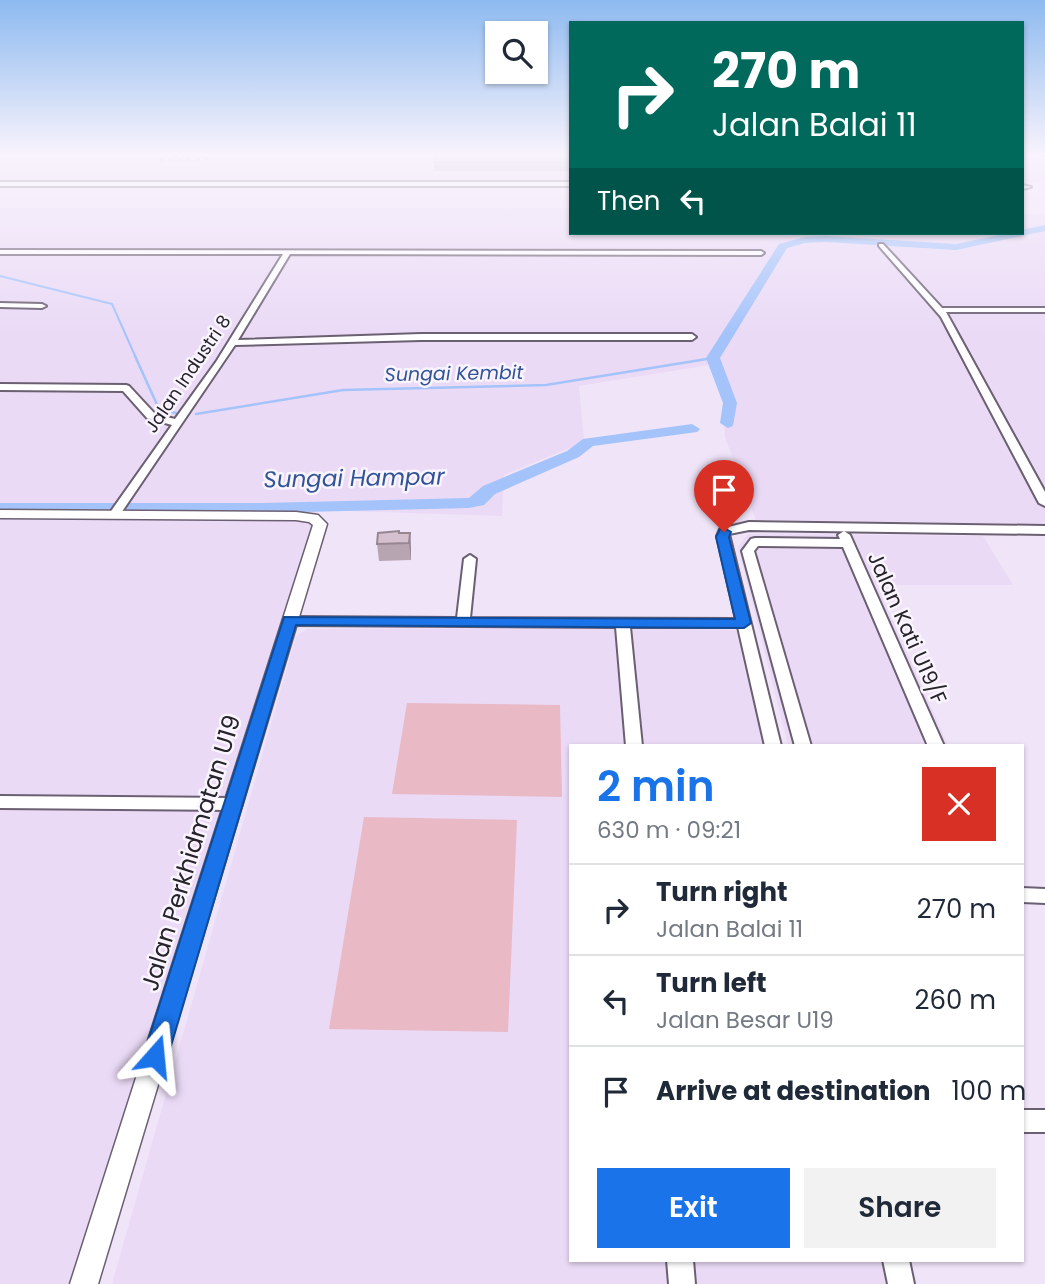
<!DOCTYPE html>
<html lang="en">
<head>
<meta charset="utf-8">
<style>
  :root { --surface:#fff; --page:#f2f2f3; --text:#1f2937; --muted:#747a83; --line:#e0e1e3; --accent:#1a73e8 }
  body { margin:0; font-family:Poppins,sans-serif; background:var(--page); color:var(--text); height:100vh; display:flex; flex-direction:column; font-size:26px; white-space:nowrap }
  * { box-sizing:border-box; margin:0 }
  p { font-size:23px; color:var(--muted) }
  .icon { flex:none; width:38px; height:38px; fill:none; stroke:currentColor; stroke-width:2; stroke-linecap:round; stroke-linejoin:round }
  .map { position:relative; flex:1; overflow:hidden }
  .panel { position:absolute; left:569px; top:744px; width:455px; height:518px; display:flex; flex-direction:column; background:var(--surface); border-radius:0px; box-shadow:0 2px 5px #0004 }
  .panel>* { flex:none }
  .top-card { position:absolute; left:569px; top:21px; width:455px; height:214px; border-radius:0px; box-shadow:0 2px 5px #0004; background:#00695c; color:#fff; overflow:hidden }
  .fabs { position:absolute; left:485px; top:21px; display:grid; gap:14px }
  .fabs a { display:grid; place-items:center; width:63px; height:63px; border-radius:0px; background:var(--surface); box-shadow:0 2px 5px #0004; font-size:35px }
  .pin { position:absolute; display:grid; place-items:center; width:60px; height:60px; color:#fff; margin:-72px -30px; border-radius:50% 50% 50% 0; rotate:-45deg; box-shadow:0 0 7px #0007 }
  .pin .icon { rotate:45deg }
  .me { position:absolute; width:77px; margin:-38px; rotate:18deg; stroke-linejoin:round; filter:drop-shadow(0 0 5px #0008) }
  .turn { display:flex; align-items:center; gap:24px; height:147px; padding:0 28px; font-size:32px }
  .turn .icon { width:91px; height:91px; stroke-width:2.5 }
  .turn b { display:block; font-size:49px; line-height:60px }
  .then { display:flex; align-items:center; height:66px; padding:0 28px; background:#0003; gap:14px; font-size:26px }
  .round { display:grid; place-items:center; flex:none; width:74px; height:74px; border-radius:0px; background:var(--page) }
  .overview { display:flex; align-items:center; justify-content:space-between; height:119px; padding:0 28px }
  h1 { font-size:42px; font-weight:600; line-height:52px; color:var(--accent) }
  .action { display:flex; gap:14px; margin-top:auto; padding:14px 28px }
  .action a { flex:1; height:80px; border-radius:0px; background:var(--accent); color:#fff; font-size:28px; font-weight:600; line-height:80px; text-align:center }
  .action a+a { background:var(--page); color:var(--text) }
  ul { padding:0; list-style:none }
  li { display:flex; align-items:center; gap:21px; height:91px; padding:0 28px; border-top:2px solid var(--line) }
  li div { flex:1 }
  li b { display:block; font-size:26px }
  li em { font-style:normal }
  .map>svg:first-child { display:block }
</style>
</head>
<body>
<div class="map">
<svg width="1045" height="1284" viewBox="0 0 1045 1284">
  <rect width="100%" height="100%" fill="#f0e4f9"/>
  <g fill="#eadaf6">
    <path d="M0 155H570V182L0 183Z"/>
    <rect x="1022" y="155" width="23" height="27"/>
    <path d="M0 208H570V233H1022V214H1045V524L756 520 725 437 723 401 710 365 579 386 584 442 504 475 502 516 317 510 72 1284H0Z"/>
    <path d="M748 534 983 536 1013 585H877L948 745H788L738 547Z"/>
    <path d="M612 628 736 630 763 745 570 746V1260H881L887 1284H112L296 636 307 629Z"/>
  </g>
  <g fill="#e9b9c6">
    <path d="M407 703 560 705 562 797 392 794Z"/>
    <path d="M364 817 517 820 508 1032 329 1029Z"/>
  </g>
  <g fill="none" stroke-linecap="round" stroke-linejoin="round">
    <path stroke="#a4c3fb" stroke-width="2" d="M0 276 112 304 136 358"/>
    <g stroke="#a4c3fb" stroke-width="2.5">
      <path d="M135 356 159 409 176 413"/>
      <path d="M196 414 343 390 546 385 713 358"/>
    </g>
    <g fill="#a4c3fb" fill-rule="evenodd">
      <path d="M1045 225V231L956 250 825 242 805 243 787 248 720 358 737 403 733 426 728 428 720 423 723 403 706 358 779 244 805 237 825 236 956 244 1009 233H1022V230Z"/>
      <path d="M692 424 700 429 697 432 593 446 579 457 495 494 484 505 469 508 263 513H0V503H263L469 498 483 486 567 451 583 439Z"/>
    </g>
    <g stroke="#6b6072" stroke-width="4">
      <g id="minor">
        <rect x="0" y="182" width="570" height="4"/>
        <path d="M1022 185 1031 187 1022 189Z"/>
        <path d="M879 244H883L942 308H1045V312H946L1045 492V506L1039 503 941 317 879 246Z"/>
        <path d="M0 250 761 251 764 253 761 255 290 254 238 340 421 334H692L696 337 692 340H421L235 345 119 516 115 518 109 514 172 425 147 418 123 391 0 390V384L126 385 129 386 155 414 175 419 216 362 283 254H0Z"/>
        <path d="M0 303 42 304 46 306 42 308 0 307Z"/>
        <path d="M749 522 1045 526V534L749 530 729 534 781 746H765L738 627H630L642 746H626L616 627 290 625 283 621 290 617 457 618 464 559 470 555 476 559 470 618 736 619 717 536 720 529Z"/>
        <path d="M844 531 850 535 944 746H928L843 547 758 546 754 551 811 746H795L742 551 751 539 755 538 840 539 838 535Z"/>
        <path d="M0 796 234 798 240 800 242 804 240 808 234 810 0 808Z"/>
        <path d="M1022 888 1045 889V903L1022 902Z"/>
        <rect x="1022" y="1110" width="23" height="22"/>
        <path d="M667 1260H693L695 1284H669Z"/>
        <path d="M883 1260H909L914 1284H888Z"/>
      </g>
    </g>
    <g stroke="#6b6072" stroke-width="3">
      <path id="tertiary" d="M0 510 296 512 318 515 327 524 98 1284H70L313 525 309 522 296 520 0 518Z"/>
    </g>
    <use href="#minor" fill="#fff" fill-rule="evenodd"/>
    <use href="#tertiary" fill="#fff" fill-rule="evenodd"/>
    <g stroke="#8c8492" stroke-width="2.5">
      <path id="rail" d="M155 160 207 159"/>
    </g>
    <use href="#rail" stroke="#f9f4fd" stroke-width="2" stroke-dasharray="4.5" stroke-linecap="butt"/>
  </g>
  <g fill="#b7a5b2">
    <path d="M570 155V171H434V162Z"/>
    <path d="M399 533H410L411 549V560L379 561 377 544Z"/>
  </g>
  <path fill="#958691" d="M410 533 411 549V560L409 543Z"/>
  <g fill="#d5c0cf" stroke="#958691" stroke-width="2">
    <path d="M435 155H570V162H434Z"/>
    <path d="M399 531V533H410L409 543 377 544 378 533Z"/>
  </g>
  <linearGradient id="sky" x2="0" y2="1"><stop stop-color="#8dbaf0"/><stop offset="0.46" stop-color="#f8f3fc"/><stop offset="1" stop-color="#f8f3fc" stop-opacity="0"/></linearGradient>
  <rect width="1045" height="335" fill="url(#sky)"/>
  <path fill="#1a73e8" stroke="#114b97" stroke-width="2" d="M724 528 731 532 729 537 751 623 744 628 296 625 168 1056 164 1064 155 1068 147 1064 143 1056 284 617 735 619 716 537 720 529Z"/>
  <g text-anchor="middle" stroke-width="5" stroke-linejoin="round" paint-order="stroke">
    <g font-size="18" fill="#27232a" stroke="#f9f4fd">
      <text transform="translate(188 374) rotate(-56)" y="6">Jalan Industri 8</text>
    </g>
    <g font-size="19" font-style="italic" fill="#315497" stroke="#f9f4fd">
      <text transform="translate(454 373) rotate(-1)" y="7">Sungai Kembit</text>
    </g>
    <g font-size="21" fill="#27232a" stroke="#f9f4fd">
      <text transform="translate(907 628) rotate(66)" y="7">Jalan Kati U19/F</text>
    </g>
    <g font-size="23" font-style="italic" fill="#315497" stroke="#f9f4fd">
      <text transform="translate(354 478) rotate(-1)" y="8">Sungai Hampar</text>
    </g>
    <g font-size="24" fill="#27232a" stroke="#f9f4fd">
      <text transform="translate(191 853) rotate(-73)" y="8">Jalan Perkhidmatan U19</text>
    </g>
  </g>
</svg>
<div class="fabs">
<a><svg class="icon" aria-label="search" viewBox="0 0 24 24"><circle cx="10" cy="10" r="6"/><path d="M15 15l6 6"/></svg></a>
</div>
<div class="pin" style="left:724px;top:532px;background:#d93025"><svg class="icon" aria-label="arrive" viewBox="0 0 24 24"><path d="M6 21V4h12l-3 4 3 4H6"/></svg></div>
<svg class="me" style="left:155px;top:1056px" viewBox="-20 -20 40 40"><path d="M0-17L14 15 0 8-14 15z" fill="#1a73e8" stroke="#fff" stroke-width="4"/></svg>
<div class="top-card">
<div class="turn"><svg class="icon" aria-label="right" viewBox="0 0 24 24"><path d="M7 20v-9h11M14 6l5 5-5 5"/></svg><div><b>270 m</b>Jalan Balai 11</div></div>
<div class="then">Then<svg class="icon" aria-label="left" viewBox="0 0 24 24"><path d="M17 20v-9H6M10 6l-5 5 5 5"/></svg></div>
</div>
<section class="panel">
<div class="overview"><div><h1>2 min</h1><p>630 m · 09:21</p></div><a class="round" style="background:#d93025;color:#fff"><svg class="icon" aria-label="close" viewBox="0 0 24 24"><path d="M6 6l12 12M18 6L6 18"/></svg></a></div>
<ul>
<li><svg class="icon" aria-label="right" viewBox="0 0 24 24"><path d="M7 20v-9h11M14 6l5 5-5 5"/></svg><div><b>Turn right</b><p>Jalan Balai 11</p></div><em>270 m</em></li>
<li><svg class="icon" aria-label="left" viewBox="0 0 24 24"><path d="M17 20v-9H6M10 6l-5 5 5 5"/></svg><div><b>Turn left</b><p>Jalan Besar U19</p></div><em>260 m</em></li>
<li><svg class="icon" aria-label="arrive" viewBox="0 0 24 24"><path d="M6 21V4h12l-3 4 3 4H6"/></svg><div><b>Arrive at destination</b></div><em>100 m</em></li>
</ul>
<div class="action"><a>Exit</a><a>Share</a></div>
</section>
</div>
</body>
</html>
